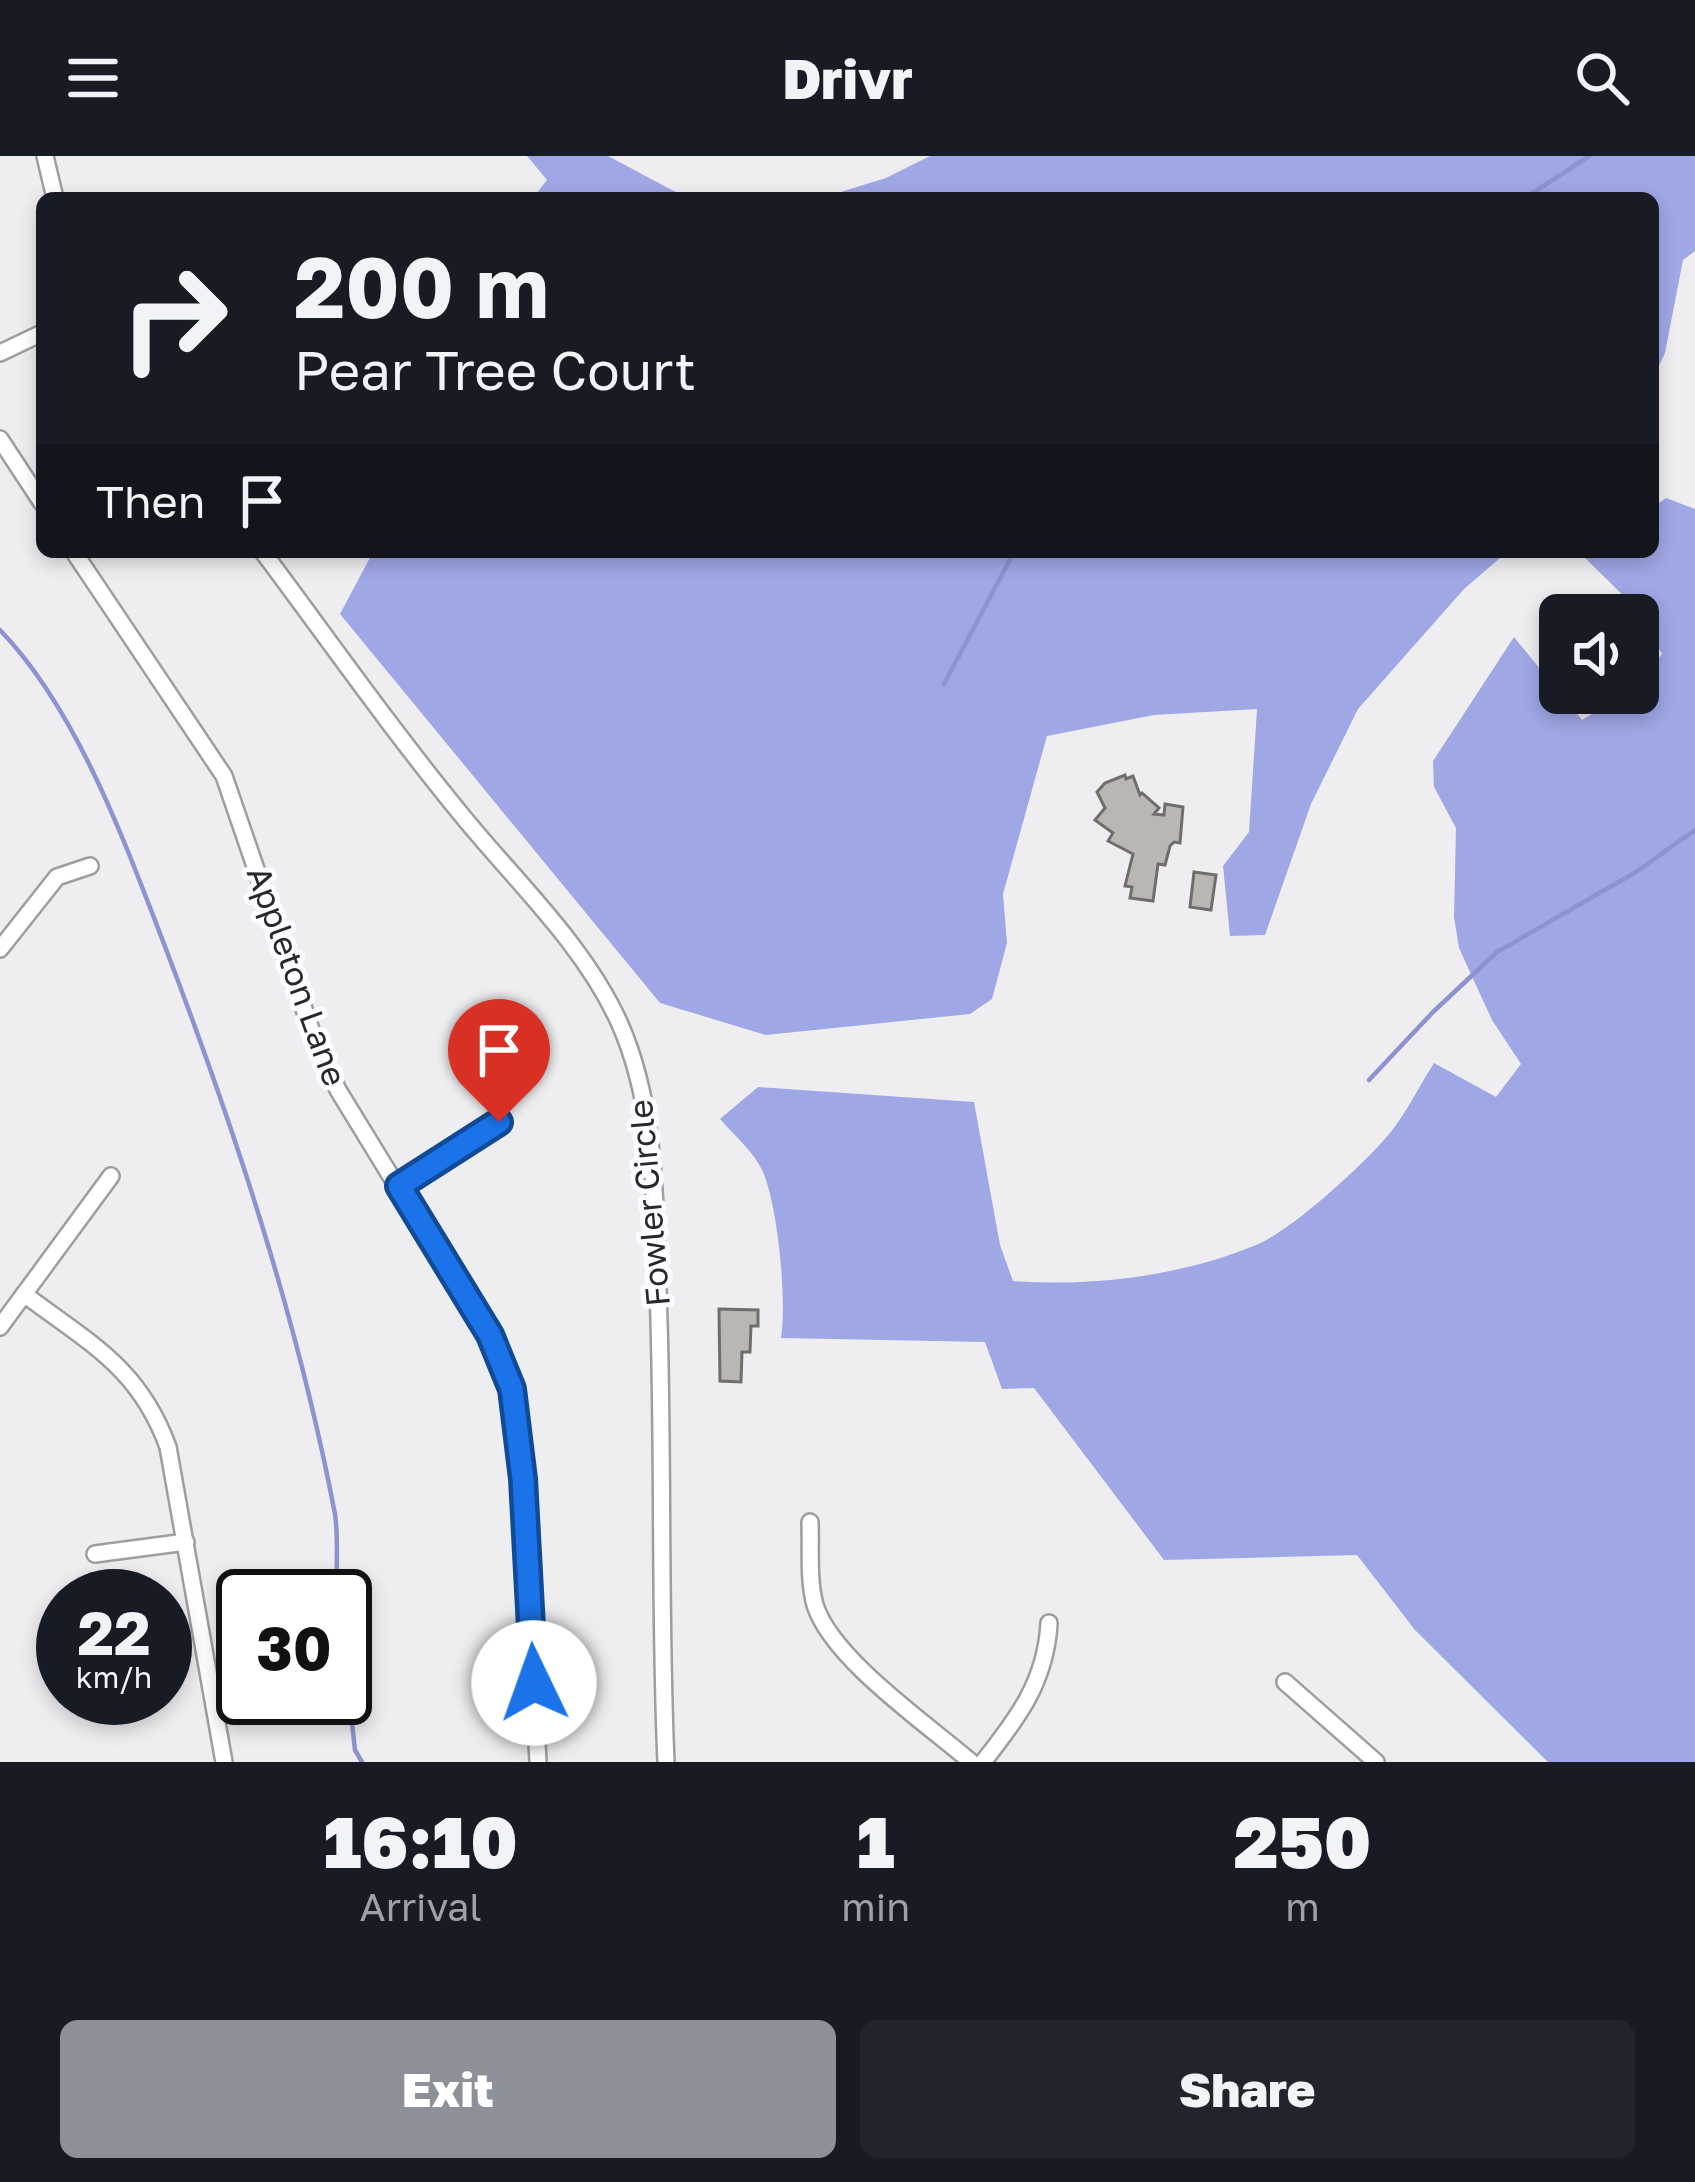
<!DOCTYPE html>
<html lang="en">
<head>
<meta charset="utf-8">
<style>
  :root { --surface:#171b24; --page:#20242c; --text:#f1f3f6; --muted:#9ea1a6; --accent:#8c9099 }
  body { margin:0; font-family:"Golos Text",sans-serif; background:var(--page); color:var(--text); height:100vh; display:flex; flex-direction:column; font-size:45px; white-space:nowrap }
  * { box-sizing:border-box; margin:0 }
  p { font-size:39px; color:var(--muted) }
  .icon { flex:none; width:66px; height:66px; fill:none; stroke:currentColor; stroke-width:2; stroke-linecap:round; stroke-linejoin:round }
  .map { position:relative; height:1606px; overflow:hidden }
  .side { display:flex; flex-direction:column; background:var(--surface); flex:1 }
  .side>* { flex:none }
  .guide { position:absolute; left:36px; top:36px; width:1623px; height:366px; border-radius:18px; box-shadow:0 6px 18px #0003; background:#171b24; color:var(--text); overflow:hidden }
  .controls { position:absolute; left:1539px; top:438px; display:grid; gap:24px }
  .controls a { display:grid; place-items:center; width:120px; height:120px; border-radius:18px; background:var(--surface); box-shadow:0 6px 18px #0003; font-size:60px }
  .speed { position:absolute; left:36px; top:1413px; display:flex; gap:24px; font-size:60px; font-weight:700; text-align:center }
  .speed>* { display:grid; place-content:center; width:156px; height:156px; border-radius:50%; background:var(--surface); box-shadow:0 6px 18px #0003; line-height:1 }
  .speed small { font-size:30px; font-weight:400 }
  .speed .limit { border:6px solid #111; border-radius:18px; background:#fff; color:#111 }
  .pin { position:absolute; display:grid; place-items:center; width:102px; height:102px; color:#fff; margin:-123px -51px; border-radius:50% 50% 50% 0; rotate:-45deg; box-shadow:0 0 12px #0007 }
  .pin .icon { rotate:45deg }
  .me { position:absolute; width:132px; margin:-66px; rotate:357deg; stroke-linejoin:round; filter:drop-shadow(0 0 9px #0008) }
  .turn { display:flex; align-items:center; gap:42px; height:252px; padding:0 60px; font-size:54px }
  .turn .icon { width:156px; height:156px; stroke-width:2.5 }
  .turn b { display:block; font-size:84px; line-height:102px }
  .then { display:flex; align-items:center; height:114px; padding:0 60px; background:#0003; gap:24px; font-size:45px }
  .eta { display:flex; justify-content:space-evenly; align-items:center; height:204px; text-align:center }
  .eta b { font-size:72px; font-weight:800; line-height:84px }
  .action { display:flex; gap:24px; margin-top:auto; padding:24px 60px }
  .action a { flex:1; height:138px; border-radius:18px; background:var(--accent); color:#fff; font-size:48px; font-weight:800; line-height:138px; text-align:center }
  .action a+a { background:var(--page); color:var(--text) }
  header { display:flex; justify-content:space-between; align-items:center; height:156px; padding:0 60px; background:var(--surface); font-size:54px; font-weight:800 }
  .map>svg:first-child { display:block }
</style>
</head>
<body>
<header><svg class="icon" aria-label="menu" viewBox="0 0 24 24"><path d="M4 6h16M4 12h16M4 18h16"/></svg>Drivr<svg class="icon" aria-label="search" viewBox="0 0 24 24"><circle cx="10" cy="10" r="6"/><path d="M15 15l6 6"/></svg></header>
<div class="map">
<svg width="1695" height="1606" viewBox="0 0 1695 1606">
  <rect width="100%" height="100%" fill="#eeeef1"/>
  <g fill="#a0a7e5">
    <path d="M527 0H608L687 42H533L547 24Z"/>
    <path d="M930 0H1695V95L1683 104 1665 197 1653 223V42H821L886 22Z"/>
    <path d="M1666 342 1695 353V1606H1548L1415 1474 1357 1399 1164 1404 1034 1232 1002 1233 985 1186 781 1182C787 1145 778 1048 762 1014 754 996 733 978 720 963L758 931 974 946 1000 1089 1013 1125C1093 1131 1181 1120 1256 1089 1291 1075 1358 1013 1384 984 1404 962 1418 932 1434 907L1496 941 1521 908 1492 864 1459 792 1454 761 1456 672 1434 631 1433 605 1514 481 1582 564 1626 537H1638V528L1662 498 1633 449 1583 400 1590 396H1653V351Z"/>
    <path d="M373 396H1507L1464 433 1358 553 1311 648 1265 779 1230 780 1223 710 1249 676 1257 553 1154 559 1047 580 1003 738 1007 787 992 843 970 858 766 879 660 847 340 458Z"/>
  </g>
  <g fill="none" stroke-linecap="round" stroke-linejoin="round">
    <g stroke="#8d93d0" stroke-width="4.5">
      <path d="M1525 42 1589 0"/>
      <path d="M0 474C76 553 122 679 161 780 233 968 297 1160 335 1358 339 1384 335 1413 338 1440"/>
      <path d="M944 528 1014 396"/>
      <path d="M1369 924 1433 856 1497 796 1636 716 1695 674"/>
      <path d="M345 1503 355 1594 362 1606"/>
    </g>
  </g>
  <g fill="#b9b6b4" stroke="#706d6c" stroke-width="3">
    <path d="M1125 619 1126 623 1133 620 1140 639 1142 637 1159 652 1154 658 1164 659 1165 648 1183 651 1180 687 1174 686 1170 690 1165 709 1158 708 1153 745 1130 742 1132 731 1125 730 1133 698 1108 685 1113 677 1095 664 1105 652 1097 636 1105 627Z"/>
    <path d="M1194 716 1216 719 1211 754 1190 751Z"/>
    <path d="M719 1153 758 1154V1170H751L750 1196H742L741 1226 720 1225Z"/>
  </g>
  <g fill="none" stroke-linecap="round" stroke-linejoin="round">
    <g stroke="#9e9ea1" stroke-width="20">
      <g id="minor">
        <path d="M45 0 55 42"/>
        <path d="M0 197 42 177"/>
        <path d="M0 283 42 347"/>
        <path d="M74 396 224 620 316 888 338 934 504 1205 513 1233 523 1323 538 1606"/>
        <path d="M263 396C328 483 391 573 460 657 514 724 583 787 619 866 656 948 655 1046 658 1134 664 1291 659 1449 666 1606"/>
        <path d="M0 793 57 721 90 710"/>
        <path d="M399 1030 499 966"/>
        <path d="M24 1138C89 1187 139 1211 168 1291L224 1606"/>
        <path d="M0 1171 111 1020"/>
        <path d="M810 1366C811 1393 808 1423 815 1449 832 1503 927 1568 971 1606"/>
        <path d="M95 1398 186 1386"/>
        <path d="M1285 1526 1376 1606"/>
        <path d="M983 1606C1018 1562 1046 1525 1049 1467"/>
      </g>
    </g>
    <use href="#minor" stroke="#fff" stroke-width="15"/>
  </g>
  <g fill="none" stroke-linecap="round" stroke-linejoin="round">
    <g stroke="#114b97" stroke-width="30">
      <path id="route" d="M499 966 399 1030 490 1179 512 1233 523 1323 534 1527"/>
    </g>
    <use href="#route" stroke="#1a73e8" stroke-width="21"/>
  </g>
  <g text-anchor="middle" stroke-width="10" stroke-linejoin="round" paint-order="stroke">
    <g font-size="33" fill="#272829" stroke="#fbfcff">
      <text transform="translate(297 820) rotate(70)" y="12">Appleton Lane</text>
      <text transform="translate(649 1047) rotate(-95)" y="12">Fowler Circle</text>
    </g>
  </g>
</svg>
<div class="controls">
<a><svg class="icon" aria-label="sound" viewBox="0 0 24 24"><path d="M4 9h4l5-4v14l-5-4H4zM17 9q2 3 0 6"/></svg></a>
</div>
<div class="speed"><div>22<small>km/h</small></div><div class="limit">30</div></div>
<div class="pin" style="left:499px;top:966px;background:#d93025"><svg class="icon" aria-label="arrive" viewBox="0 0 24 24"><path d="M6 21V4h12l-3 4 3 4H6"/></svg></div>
<svg class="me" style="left:534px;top:1527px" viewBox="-20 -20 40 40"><circle r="19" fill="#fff"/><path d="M0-13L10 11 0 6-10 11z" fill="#1a73e8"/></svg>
<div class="guide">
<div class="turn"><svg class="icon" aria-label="right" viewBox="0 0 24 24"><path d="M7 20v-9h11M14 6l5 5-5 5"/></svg><div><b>200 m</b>Pear Tree Court</div></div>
<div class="then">Then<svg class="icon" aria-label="arrive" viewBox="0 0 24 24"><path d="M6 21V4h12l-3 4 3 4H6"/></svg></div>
</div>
</div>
<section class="side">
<div class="eta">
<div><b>16:10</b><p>Arrival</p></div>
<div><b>1</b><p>min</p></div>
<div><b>250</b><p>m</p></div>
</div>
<div class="action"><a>Exit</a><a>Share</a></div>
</section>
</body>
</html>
